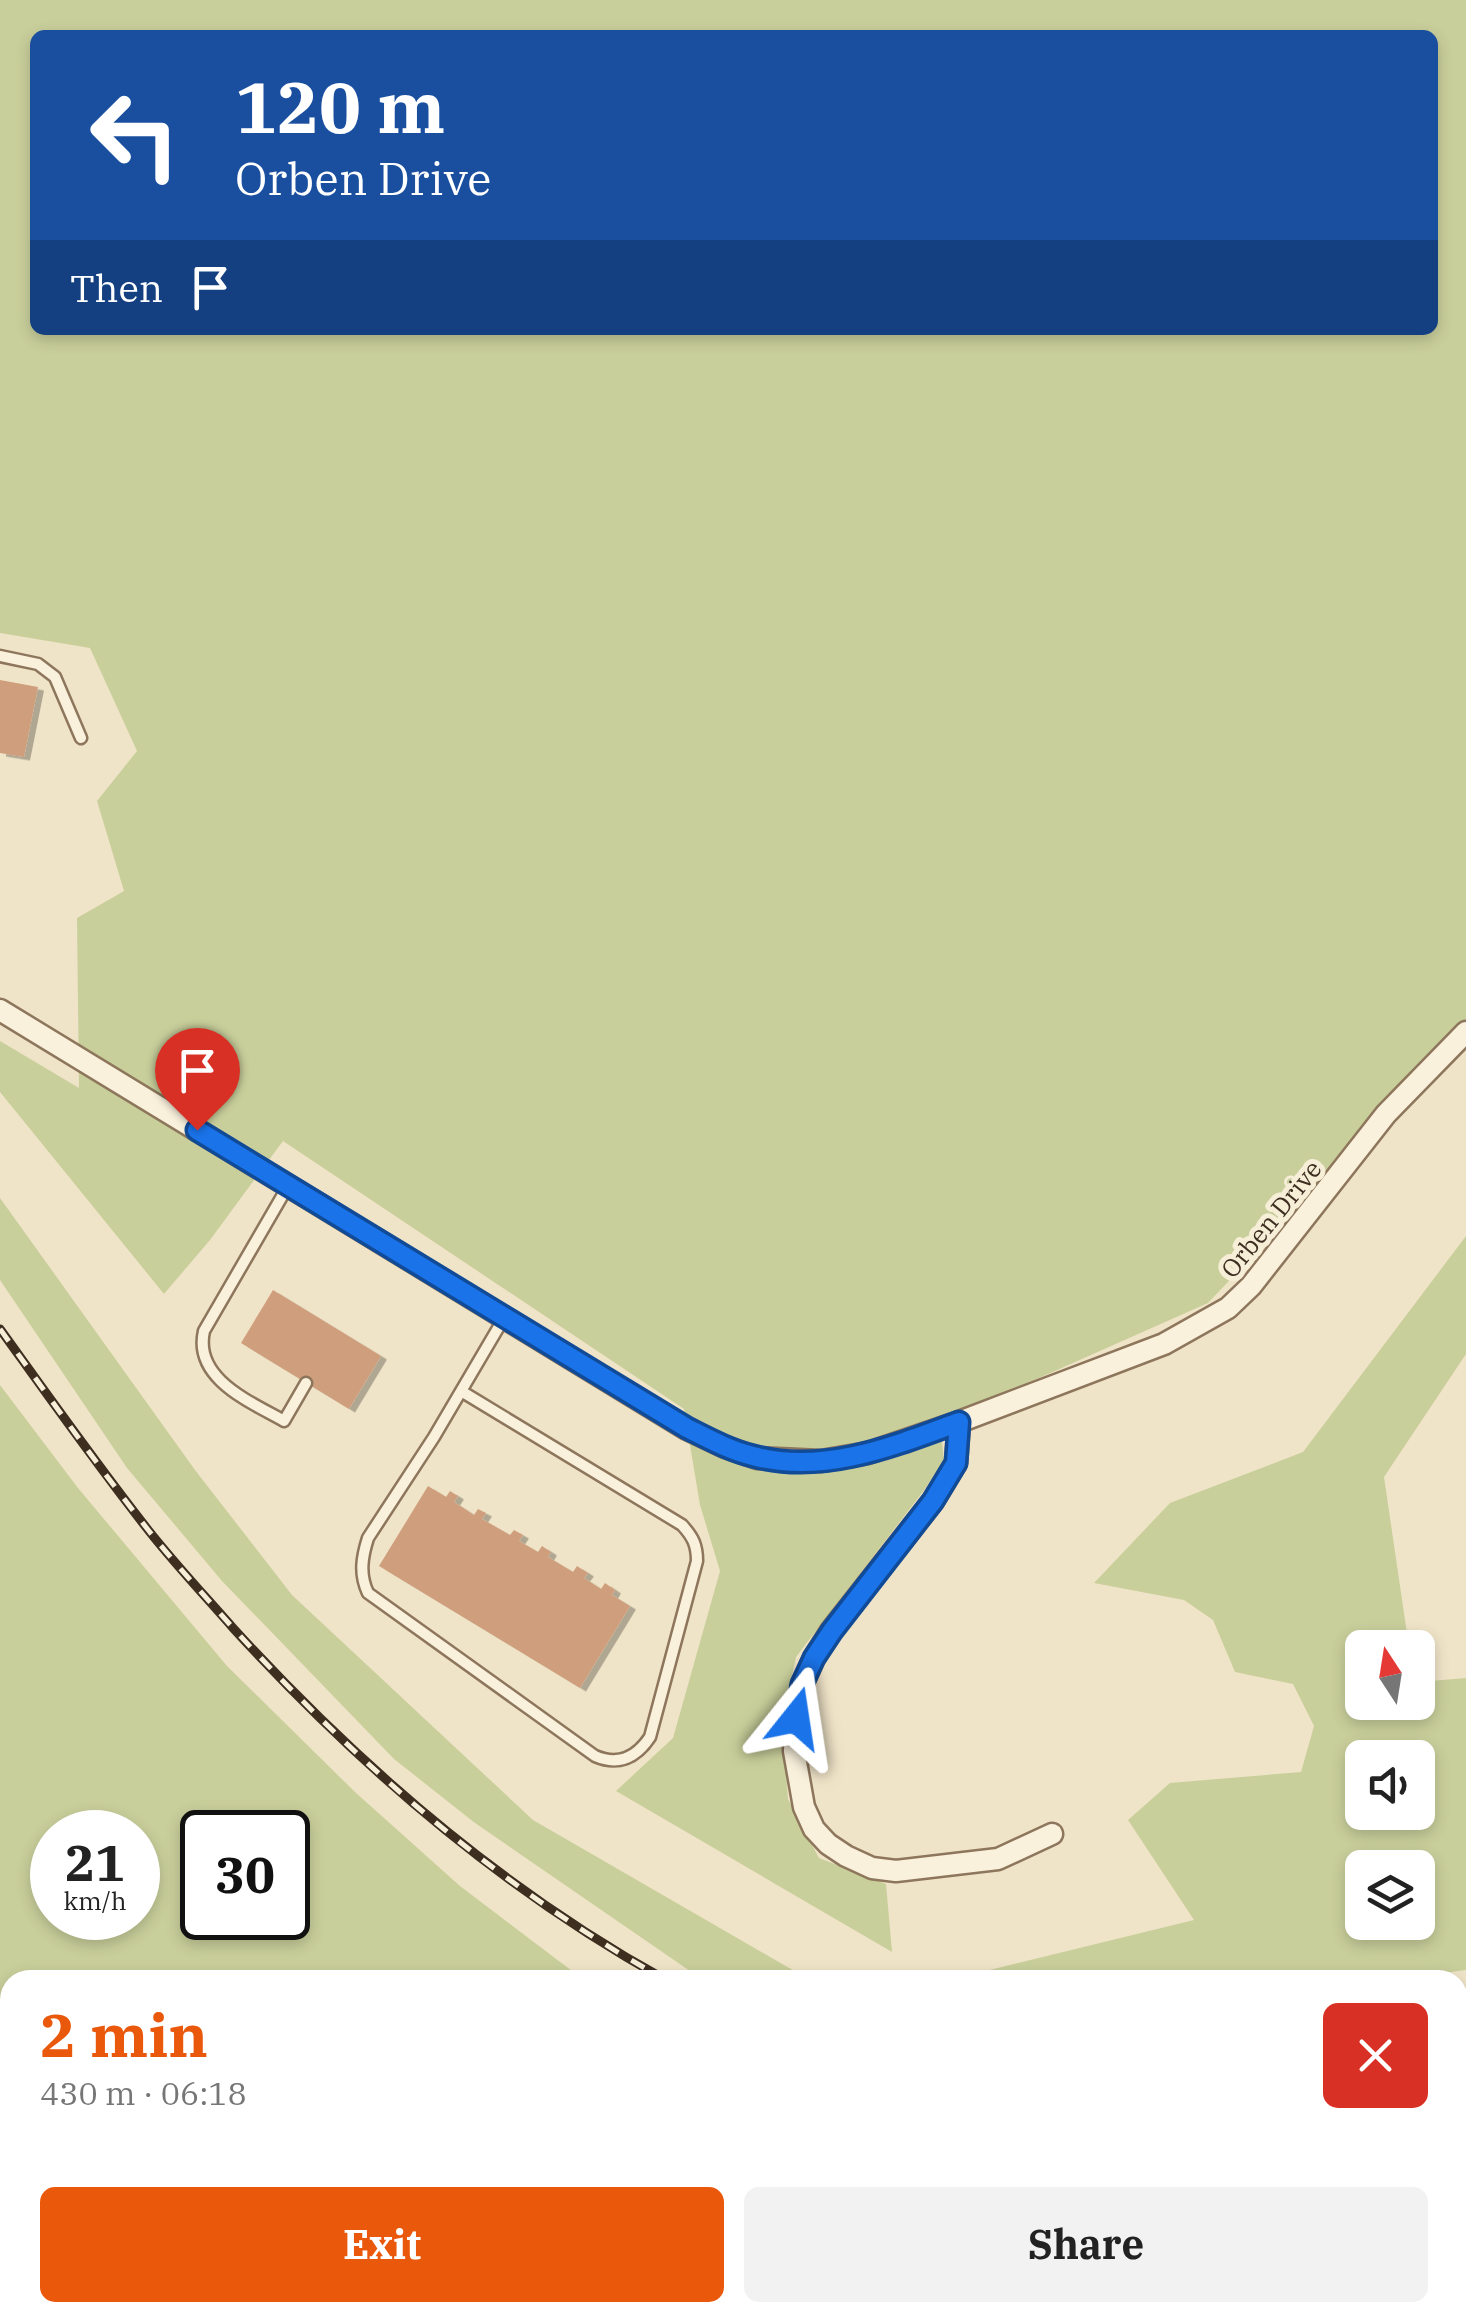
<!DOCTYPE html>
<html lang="en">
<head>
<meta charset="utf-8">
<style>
  :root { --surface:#fff; --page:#f2f2f2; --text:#222; --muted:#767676; --accent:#ea580c }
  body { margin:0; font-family:"IBM Plex Serif",serif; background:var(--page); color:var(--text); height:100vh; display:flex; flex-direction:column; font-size:38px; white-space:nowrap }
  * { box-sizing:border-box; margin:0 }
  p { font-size:32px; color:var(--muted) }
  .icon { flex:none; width:55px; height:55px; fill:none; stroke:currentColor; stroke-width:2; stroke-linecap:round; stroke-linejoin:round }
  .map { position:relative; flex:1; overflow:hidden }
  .side { position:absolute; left:0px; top:1970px; width:1468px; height:352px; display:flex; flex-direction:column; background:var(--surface); border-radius:30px 30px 0 0; box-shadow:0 5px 15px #0003 }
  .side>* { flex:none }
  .guide { position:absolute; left:30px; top:30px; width:1408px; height:305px; border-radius:15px; box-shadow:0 5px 15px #0003; background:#1a4fa0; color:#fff; overflow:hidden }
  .needle { width:65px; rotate:348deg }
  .controls { position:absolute; left:1345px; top:1630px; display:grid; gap:20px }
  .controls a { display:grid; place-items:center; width:90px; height:90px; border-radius:15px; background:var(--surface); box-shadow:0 5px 15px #0003; font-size:50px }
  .speed { position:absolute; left:30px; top:1810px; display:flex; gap:20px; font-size:50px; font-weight:700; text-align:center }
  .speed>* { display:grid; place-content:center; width:130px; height:130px; border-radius:50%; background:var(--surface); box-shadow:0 5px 15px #0003; line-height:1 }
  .speed small { font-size:25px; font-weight:400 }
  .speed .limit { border:5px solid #111; border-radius:15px; background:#fff; color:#111 }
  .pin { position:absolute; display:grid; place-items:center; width:85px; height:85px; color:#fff; margin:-102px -42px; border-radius:50% 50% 50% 0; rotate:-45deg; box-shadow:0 0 10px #0007 }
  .pin .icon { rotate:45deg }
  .me { position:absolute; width:110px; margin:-55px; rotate:15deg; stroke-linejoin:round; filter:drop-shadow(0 0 8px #0008) }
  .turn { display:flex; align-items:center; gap:35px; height:210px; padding:0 40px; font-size:45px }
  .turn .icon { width:130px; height:130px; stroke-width:2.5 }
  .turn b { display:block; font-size:70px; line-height:85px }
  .then { display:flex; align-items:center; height:95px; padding:0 40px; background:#0003; gap:20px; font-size:38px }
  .round { display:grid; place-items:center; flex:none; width:105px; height:105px; border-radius:15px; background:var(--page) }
  .headline { display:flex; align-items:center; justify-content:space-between; height:170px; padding:0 40px }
  h1 { font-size:60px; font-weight:700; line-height:75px; color:var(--accent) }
  .primary-button { display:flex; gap:20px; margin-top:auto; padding:20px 40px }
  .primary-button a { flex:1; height:115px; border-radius:15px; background:var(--accent); color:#fff; font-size:40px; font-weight:700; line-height:115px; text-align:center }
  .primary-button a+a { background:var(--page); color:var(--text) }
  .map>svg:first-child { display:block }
</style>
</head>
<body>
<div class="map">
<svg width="1466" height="2321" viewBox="0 0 1466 2321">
  <defs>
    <filter id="shadow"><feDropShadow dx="6" dy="3.5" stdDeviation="0" flood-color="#0004"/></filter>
  </defs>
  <rect width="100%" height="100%" fill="#f0e4c8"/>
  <g fill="#c9cf9b" fill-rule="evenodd">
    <path d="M0 0H1466V1032L1208 1303 960 1413 942 1442 944 1460 925 1489 796 1657 782 1722 788 1799 819 1858 886 1884 892 1952 616 1791 673 1738 720 1571 700 1505 684 1409 283 1141 210 1240 164 1294 0 1092V1041L79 1088 77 918 124 891 97 801 137 751 90 648 0 633ZM35 35H1432V330H35Z"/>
    <path d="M0 1198 195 1470 292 1595 533 1820 810 1980H703L475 1823 394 1759 222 1581 127 1468 0 1280Z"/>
    <path d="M1466 1236V1354L1384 1477 1409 1647 1362 1648V1702H1418V1682L1466 1678V1970L1389 1980H949L1194 1920 1128 1820 1170 1783 1301 1772 1314 1726 1293 1684 1235 1672 1213 1620 1184 1600 1094 1583 1170 1503 1303 1452ZM1362 1758H1418V1812H1362ZM1362 1868H1418V1922H1362Z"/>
    <path d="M0 1385 78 1488 227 1666 355 1792 460 1886 584 1980H10V2101L0 2099ZM52 1832H138V1918H52ZM202 1832H288V1918H202Z"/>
    <path d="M1466 2213V2321H1356L1363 2319 1360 2313 1458 2312V2214Z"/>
    <path d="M68 2312 474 2313 456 2321H4Z"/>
  </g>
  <g fill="#cf9f7d" filter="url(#shadow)">
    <path d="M0 680 38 687 24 757 0 753Z"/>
    <path d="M273 1290 381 1356 349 1409 241 1343Z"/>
    <path d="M428 1486 446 1497 450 1491 458 1496 454 1502 474 1515 478 1509 486 1513 482 1519 510 1535 514 1530 523 1535 519 1541 538 1552 542 1546 551 1552 548 1557 573 1572 577 1566 588 1573 584 1578 601 1589 605 1583 615 1590 612 1595 630 1606 580 1688 379 1566Z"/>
  </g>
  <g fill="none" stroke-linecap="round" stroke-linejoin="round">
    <g stroke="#8d765c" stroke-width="15">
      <g id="lane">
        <path d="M0 656 38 664 55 677 81 738"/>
        <path d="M288 1186 204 1331C193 1379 251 1402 284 1421L306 1383"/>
        <path d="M461 1391 682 1525C693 1537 697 1545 697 1561L650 1737C636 1758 618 1766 595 1756L368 1593C359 1574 362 1557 368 1538L434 1437 504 1318"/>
        <path d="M938 2312 969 2321"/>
      </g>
    </g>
    <g stroke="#8d765c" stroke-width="25">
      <g id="street">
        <path d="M0 1010 687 1429 725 1447 757 1458 821 1461 868 1453 959 1422 1164 1344 1228 1308 1251 1286 1386 1114 1466 1032"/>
        <path d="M959 1422 956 1463 933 1501 831 1631 814 1658 802 1685 795 1718 794 1751 804 1807 814 1829 828 1844 846 1856 872 1868 896 1871 998 1859 1052 1834"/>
        <path d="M766 2312 767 2321"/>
        <path d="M705 2321 717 2312"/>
      </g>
    </g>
    <g stroke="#5b4430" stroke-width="40">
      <g id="highway">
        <path d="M1458 2025 1466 2024"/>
        <path d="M1458 2094 1466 2092"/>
        <path d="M0 2116 10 2119"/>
        <path d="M0 2223 10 2222"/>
        <path d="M0 2291 10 2289"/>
        <path d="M484 2321 503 2312"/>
      </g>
    </g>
    <use href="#lane" stroke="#faf1dc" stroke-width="10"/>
    <use href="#street" stroke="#faf1dc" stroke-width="20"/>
    <use href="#highway" stroke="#e0a458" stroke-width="35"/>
    <g stroke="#3d2e20" stroke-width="9">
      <g id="rail">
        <path d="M0 1329C49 1397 97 1465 149 1531 175 1564 205 1596 233 1628 360 1767 501 1889 666 1980"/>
        <path d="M1458 2185H1466"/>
      </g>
    </g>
    <use href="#rail" stroke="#f7eed8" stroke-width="5" stroke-dasharray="15" stroke-linecap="butt"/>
  </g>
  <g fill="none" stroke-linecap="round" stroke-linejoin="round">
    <g stroke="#114b97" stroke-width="25">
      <path id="route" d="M197 1130 687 1428C709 1439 729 1450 753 1456 823 1475 894 1446 959 1422L956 1463 933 1501 832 1631 814 1658 802 1684 796 1718"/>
    </g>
    <use href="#route" stroke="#1a73e8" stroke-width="18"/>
  </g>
  <g text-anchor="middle" stroke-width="10" stroke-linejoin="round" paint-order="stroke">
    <g font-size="25" fill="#3d2e20" stroke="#f7eed8">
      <text transform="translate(1271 1219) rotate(-51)" y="9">Orben Drive</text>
    </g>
  </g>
</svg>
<div class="controls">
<a><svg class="needle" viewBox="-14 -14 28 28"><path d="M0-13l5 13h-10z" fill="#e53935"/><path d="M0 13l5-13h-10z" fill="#767676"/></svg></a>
<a><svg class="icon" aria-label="sound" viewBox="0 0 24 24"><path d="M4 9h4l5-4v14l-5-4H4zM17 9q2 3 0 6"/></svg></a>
<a><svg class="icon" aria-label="layers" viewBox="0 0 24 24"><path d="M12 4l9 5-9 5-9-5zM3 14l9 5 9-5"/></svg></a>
</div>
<div class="speed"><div>21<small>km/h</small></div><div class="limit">30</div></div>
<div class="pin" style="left:197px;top:1130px;background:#d93025"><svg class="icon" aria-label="arrive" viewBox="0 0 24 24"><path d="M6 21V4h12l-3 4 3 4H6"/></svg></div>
<svg class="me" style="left:796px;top:1718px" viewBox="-20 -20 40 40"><path d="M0-17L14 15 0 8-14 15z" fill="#1a73e8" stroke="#fff" stroke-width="4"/></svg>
<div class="guide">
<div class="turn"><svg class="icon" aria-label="left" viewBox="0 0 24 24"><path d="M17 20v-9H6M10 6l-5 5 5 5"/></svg><div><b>120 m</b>Orben Drive</div></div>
<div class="then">Then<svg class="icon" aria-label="arrive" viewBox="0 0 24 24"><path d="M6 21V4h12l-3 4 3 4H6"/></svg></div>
</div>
<section class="side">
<div class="headline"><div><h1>2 min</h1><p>430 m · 06:18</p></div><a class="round" style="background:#d93025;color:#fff"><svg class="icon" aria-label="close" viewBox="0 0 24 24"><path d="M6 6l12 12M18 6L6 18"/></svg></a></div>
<div class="primary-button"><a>Exit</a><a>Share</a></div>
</section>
</div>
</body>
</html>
